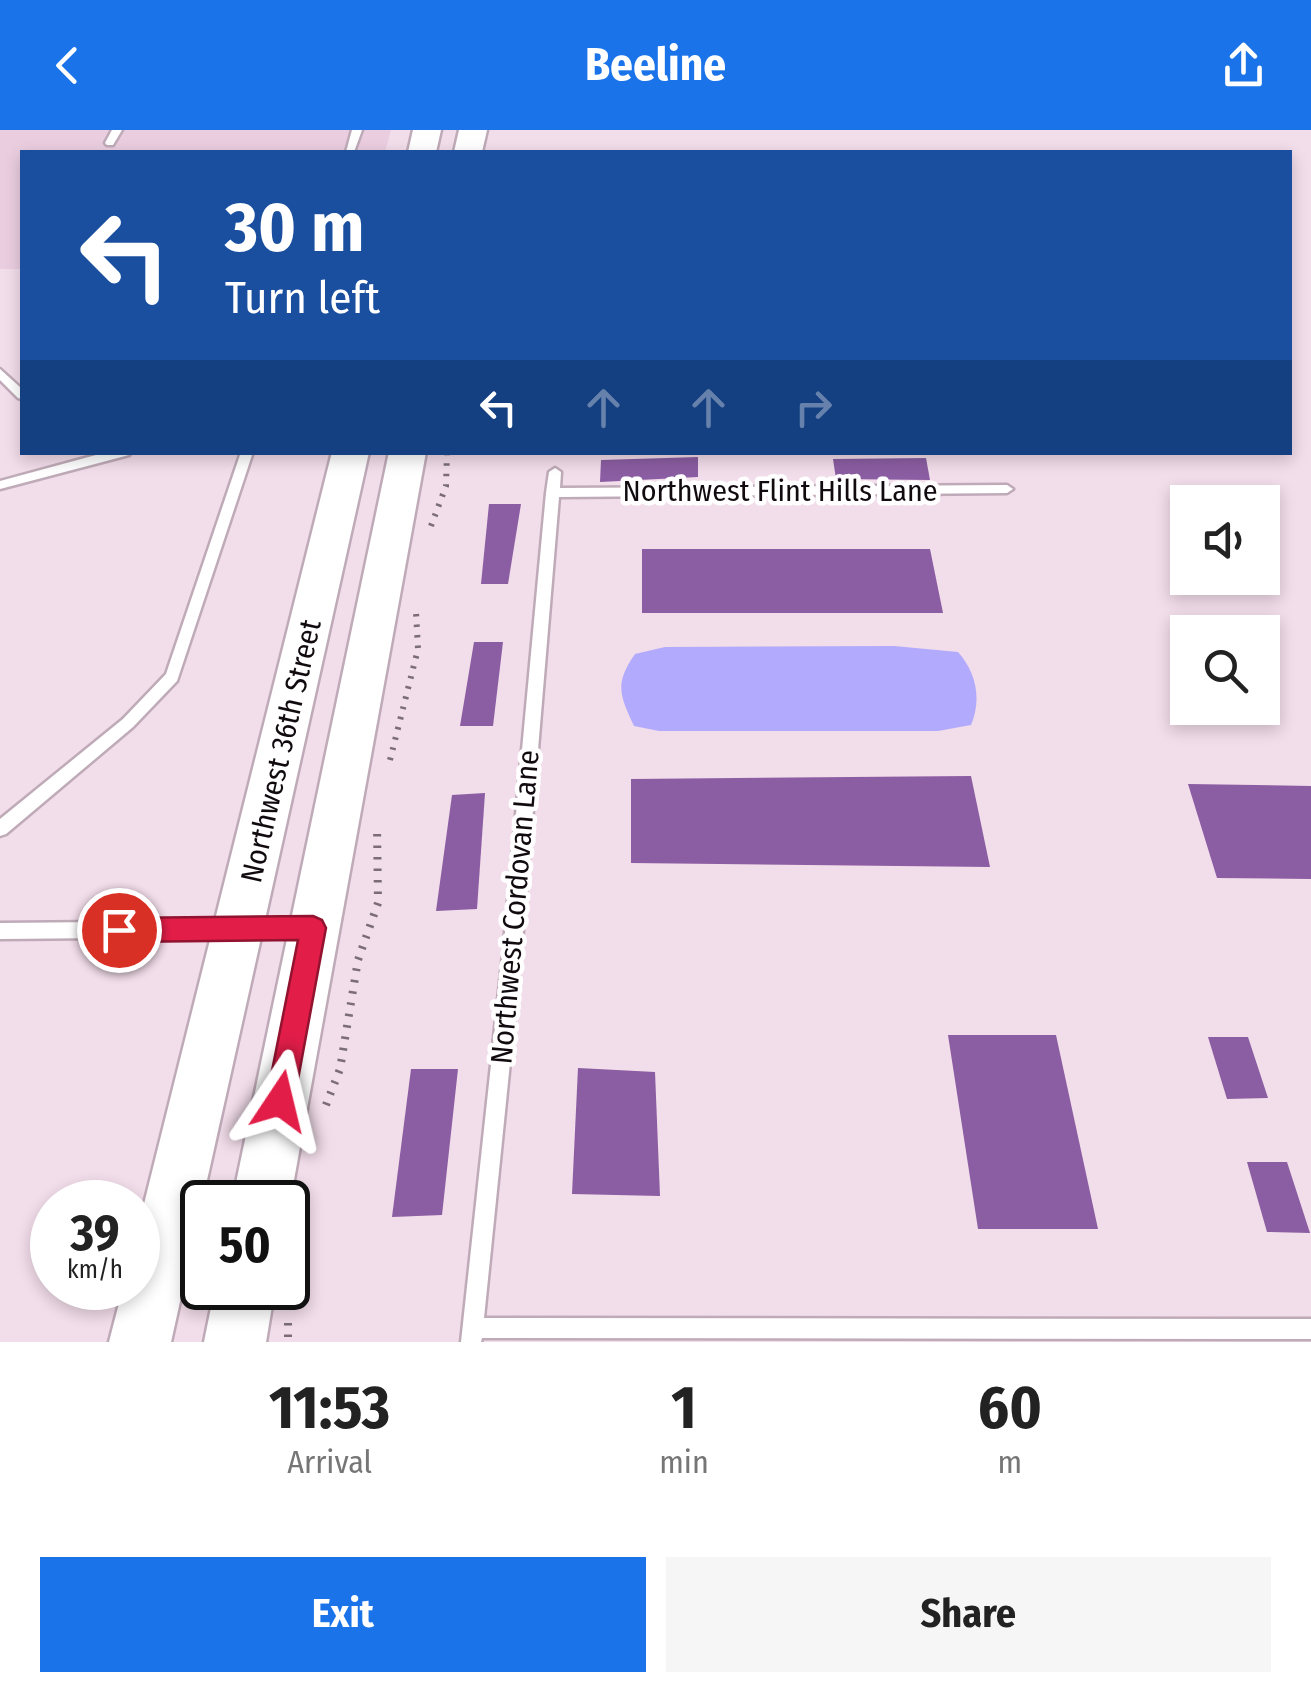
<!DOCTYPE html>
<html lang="en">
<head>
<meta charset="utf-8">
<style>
  :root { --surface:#fff; --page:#f6f6f6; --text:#222; --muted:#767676; --accent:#1a73e8 }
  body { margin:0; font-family:"Fira Sans Condensed",sans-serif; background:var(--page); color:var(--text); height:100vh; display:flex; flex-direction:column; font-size:38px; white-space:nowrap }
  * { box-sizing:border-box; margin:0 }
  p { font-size:32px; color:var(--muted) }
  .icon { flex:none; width:55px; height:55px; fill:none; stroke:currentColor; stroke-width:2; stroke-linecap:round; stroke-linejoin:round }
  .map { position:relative; height:1212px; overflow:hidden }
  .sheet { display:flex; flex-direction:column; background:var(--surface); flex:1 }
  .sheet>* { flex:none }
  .guide { position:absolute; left:20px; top:20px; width:1272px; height:305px; border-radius:0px; box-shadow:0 5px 15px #0003; background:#1a4fa0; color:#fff; overflow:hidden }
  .buttons { position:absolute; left:1170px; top:355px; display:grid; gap:20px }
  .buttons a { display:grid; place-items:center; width:110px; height:110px; border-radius:0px; background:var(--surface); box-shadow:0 5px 15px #0003; font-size:50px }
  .speed { position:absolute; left:30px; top:1050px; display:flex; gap:20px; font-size:50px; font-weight:700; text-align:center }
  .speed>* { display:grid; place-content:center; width:130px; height:130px; border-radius:50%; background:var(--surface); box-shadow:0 5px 15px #0003; line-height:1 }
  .speed small { font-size:25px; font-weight:400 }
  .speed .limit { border:5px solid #111; border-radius:15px; background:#fff; color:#111 }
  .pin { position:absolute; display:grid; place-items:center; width:85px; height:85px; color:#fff; margin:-42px; border:5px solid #fff; border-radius:50%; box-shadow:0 2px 10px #0007 }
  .me { position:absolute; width:110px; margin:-55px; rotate:10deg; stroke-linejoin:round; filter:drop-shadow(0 0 8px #0008) }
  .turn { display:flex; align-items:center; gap:35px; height:210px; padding:0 40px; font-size:45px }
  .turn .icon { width:130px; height:130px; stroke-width:2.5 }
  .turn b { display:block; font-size:70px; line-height:85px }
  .lanes { display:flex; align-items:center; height:95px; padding:0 40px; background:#0003; justify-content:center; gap:50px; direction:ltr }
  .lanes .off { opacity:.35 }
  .eta { display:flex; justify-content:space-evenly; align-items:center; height:170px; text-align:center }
  .eta b { font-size:60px; font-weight:700; line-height:70px }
  .primary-button { display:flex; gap:20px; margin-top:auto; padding:20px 40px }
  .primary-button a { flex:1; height:115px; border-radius:0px; background:var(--accent); color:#fff; font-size:40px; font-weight:700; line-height:115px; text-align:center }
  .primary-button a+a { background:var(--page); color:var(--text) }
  header { display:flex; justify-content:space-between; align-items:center; height:130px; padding:0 40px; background:var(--accent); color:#fff; font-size:45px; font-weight:700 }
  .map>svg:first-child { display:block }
</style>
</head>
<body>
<header><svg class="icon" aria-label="back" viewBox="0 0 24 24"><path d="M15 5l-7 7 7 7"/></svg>Beeline<svg class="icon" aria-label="share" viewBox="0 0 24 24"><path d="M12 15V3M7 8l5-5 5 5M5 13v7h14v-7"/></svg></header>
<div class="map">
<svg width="1311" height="1212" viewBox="0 0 1311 1212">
  <rect width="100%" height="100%" fill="#f2ddea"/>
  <path fill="#eacee0" d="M0 0H391L385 22H22V139H0Z"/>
  <path fill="#b2aafc" d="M894 516 958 522C976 542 982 569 971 595L938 601H659L634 596C620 566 614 554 635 524L665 517Z"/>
  <g fill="#8b5da2">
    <path d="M698 327V347L600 352 601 330Z"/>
    <path d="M926 328 930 350 836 349 833 329Z"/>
    <path d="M489 374H521L508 454H481Z"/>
    <path d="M642 419H930L943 483H642Z"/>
    <path d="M474 512H503L493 596H460Z"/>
    <path d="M971 646 990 737 631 733V649Z"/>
    <path d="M1188 654 1311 656V749L1217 748Z"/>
    <path d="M485 663 477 779 436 781 452 665Z"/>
    <path d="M948 905H1056L1098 1099H978Z"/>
    <path d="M1208 907H1248L1268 968 1227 969Z"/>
    <path d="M578 938 655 942 660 1066 572 1064Z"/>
    <path d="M411 939H458L442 1085 392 1087Z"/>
    <path d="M1247 1032H1287L1310 1103 1267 1102Z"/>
  </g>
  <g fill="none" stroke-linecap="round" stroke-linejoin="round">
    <g stroke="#bfabb8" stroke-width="5">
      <g id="lane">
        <path d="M112 0H122L113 15H107L105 13Z"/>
        <path d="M352 0H362L354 22H346Z"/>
        <path d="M0 239 22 259V269L18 268 0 250Z"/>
        <path d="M107 322H131L129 325 0 359V351Z"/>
        <path d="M241 322H253L177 551 133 597 6 704 0 706V689L123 589 166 544Z"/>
        <path d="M555 338 561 342 560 358 1007 355 1013 359 1007 363 559 367 521 824 484 1188 1311 1189V1209L482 1208 481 1212H461L503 824 546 363 549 342Z"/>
        <path d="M309 790 315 792 317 798 315 804 309 806 0 809V793Z"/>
      </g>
    </g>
    <g stroke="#bfabb8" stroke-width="5">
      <g id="secondary">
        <path d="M413 0H441L436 22H408Z"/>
        <path d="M459 0H487L482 22H454Z"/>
        <path d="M332 322H369L171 1212H109L123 1158H138V1098Z"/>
        <path d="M389 322H426L290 1072 288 1078V1072H232Z"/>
        <path d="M215 1158H275L266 1212H204Z"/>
      </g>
    </g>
    <g stroke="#7a6d75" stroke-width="6" stroke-dasharray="2.5 8" stroke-linecap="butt">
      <path d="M431 396 446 356 447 322"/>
      <path d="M390 630 418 519 416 482"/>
    </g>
    <g stroke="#7a6d75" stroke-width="8" stroke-dasharray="2.5 9" stroke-linecap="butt">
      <path d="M326 975 340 939 358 830 378 773 377 695"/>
      <path d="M290 1151 297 1089"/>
      <path d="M288 1193V1212"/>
    </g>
    <use href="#lane" fill="#fff" fill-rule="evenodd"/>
    <use href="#secondary" fill="#fff" fill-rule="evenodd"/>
  </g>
  <path fill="#e11d48" stroke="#92132f" stroke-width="2.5" d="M313 786 322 790 326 798 294 971 290 981 280 985 270 981 266 971 298 810 119 812 110 808 106 800 110 792 119 788Z"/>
  <g text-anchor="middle" stroke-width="9" stroke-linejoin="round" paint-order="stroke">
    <g font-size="30" fill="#110b0f" stroke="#fff">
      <text x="780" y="371">Northwest Flint Hills Lane</text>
      <text transform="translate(281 621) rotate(-77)" y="10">Northwest 36th Street</text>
      <text transform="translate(515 777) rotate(-85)" y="10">Northwest Cordovan Lane</text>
    </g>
  </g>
</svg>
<div class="buttons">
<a><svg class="icon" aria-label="sound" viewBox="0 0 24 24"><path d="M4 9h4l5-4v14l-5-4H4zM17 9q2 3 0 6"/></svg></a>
<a><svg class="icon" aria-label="search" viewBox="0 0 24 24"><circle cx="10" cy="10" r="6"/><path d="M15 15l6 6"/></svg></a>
</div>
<div class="speed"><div>39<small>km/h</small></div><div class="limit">50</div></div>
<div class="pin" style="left:119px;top:800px;background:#d93025"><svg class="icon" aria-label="arrive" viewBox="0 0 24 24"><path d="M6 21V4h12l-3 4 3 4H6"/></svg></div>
<svg class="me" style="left:280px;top:971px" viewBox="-20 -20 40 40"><path d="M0-17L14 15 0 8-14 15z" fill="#e11d48" stroke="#fff" stroke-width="4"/></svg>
<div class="guide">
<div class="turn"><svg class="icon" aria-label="left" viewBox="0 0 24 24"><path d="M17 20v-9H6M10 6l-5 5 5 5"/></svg><div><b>30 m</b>Turn left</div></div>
<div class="lanes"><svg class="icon" aria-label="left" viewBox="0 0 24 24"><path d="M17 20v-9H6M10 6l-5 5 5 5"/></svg><svg class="icon off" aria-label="ahead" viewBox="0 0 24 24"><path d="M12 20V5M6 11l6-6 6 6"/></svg><svg class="icon off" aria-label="ahead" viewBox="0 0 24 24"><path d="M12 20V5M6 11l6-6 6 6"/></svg><svg class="icon off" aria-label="right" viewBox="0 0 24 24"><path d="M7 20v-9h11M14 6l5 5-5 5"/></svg></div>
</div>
</div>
<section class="sheet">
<div class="eta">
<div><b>11:53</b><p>Arrival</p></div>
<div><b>1</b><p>min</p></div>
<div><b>60</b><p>m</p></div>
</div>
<div class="primary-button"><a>Exit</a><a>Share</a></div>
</section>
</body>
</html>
